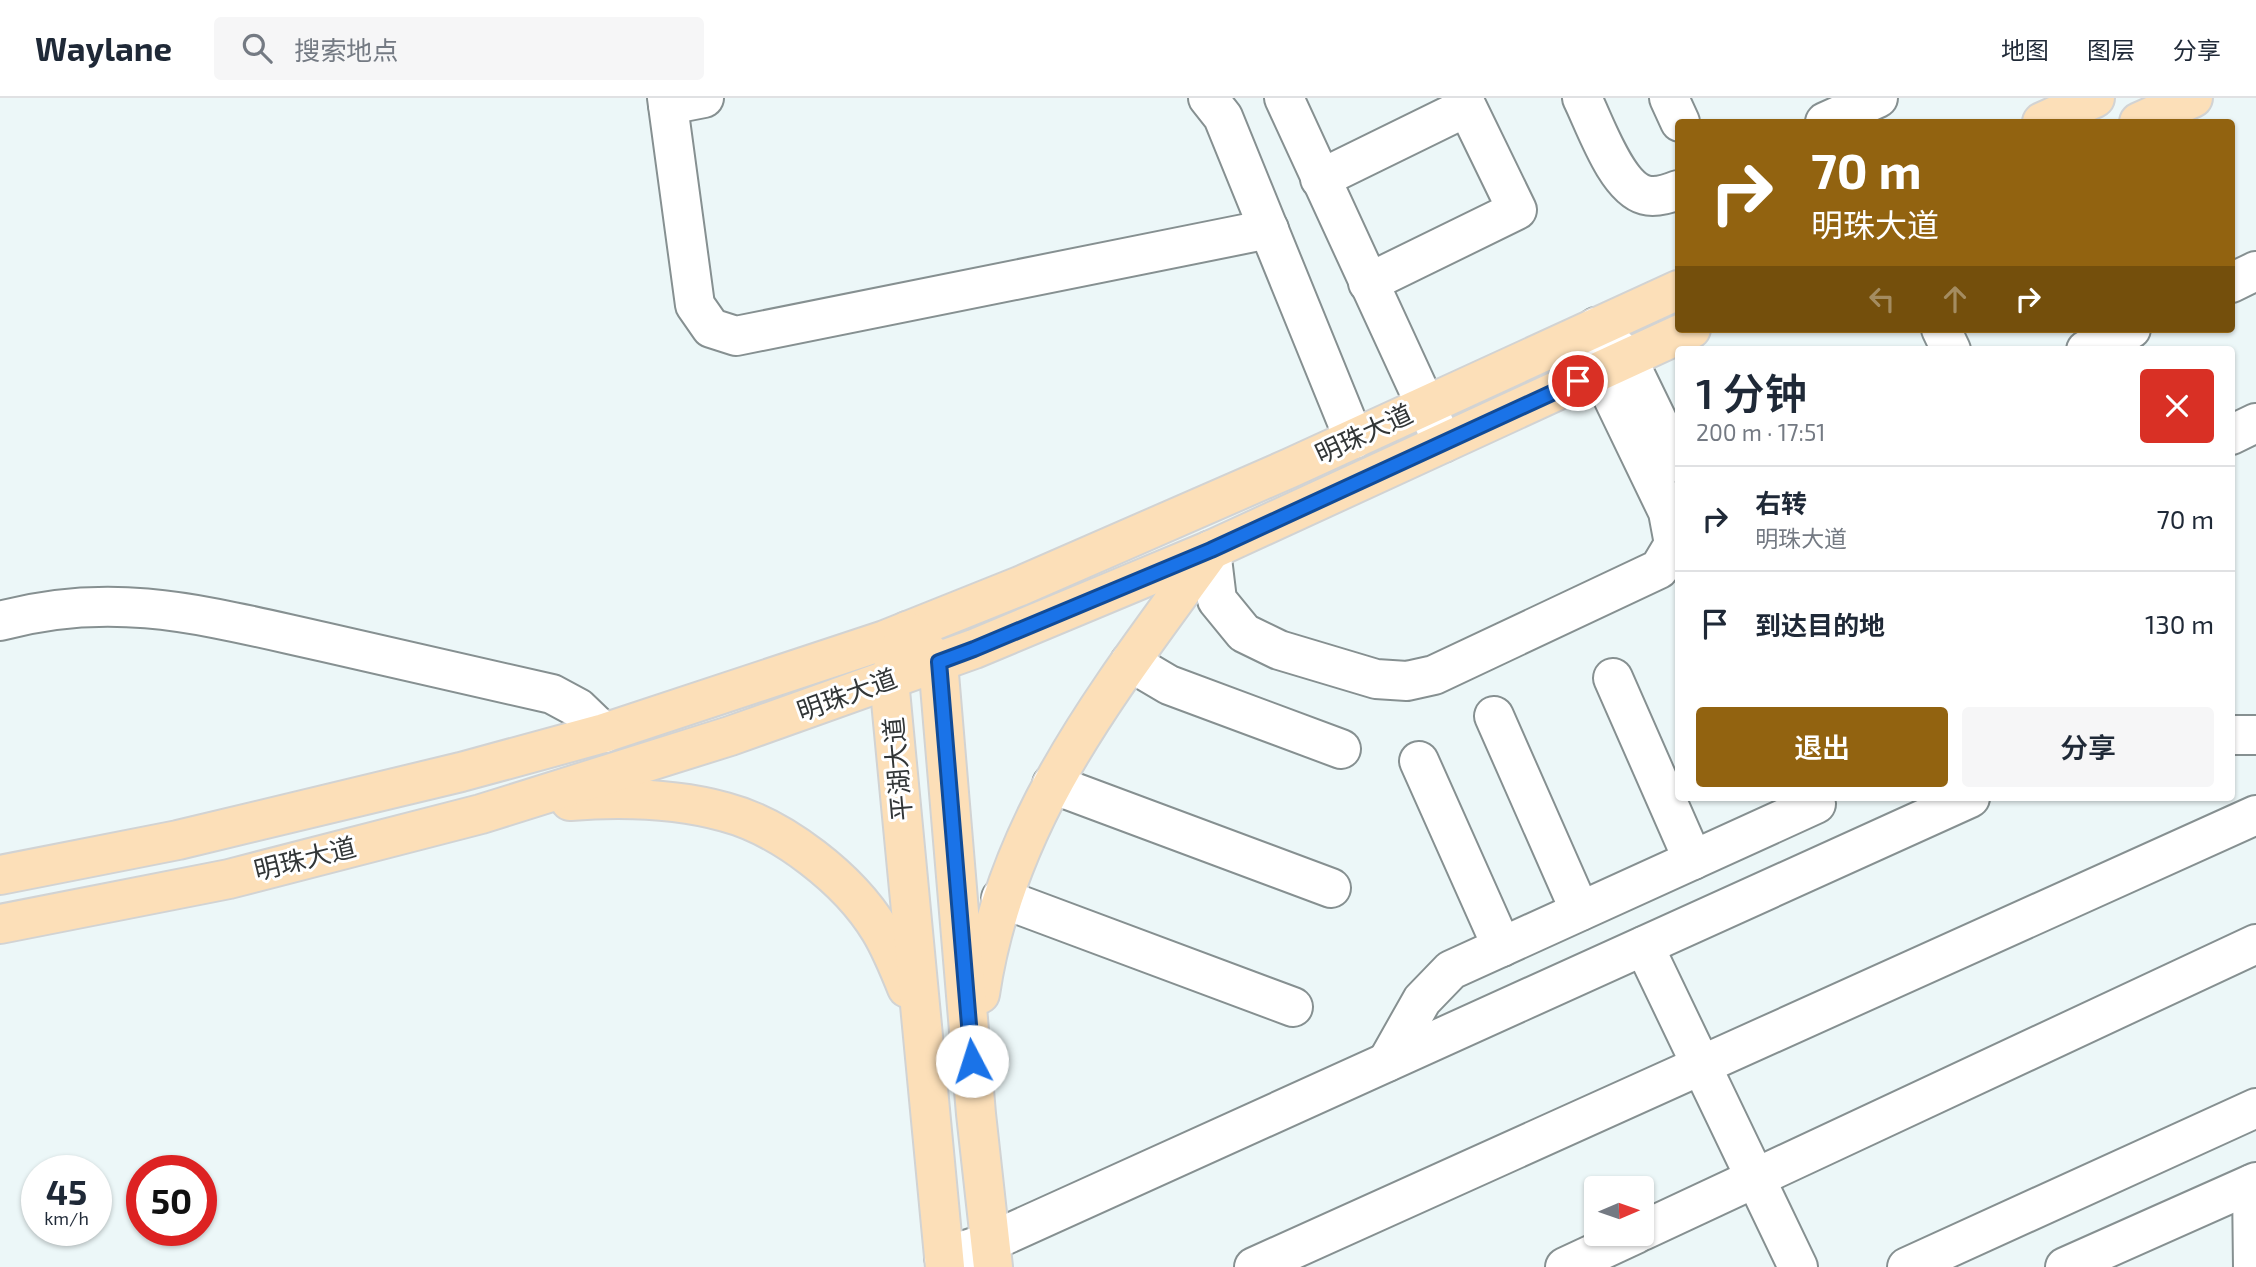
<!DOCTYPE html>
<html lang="zh">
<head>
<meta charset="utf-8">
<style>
  :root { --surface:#fff; --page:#f6f6f7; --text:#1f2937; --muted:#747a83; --line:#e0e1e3; --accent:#926310 }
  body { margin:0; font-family:"Exo 2","Noto Sans SC",sans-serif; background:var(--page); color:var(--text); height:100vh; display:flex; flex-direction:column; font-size:26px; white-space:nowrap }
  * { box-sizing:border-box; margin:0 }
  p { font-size:23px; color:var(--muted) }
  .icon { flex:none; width:38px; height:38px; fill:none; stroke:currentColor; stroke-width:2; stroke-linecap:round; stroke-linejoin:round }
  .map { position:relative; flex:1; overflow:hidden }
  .details { position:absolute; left:1675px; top:248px; width:560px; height:455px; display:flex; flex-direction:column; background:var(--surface); border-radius:7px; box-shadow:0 2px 5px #0004 }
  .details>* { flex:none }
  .banner { position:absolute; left:1675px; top:21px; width:560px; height:214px; border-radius:7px; box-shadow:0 2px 5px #0004; background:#926310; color:#fff; overflow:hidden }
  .needle { width:46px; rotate:88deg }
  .buttons { position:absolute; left:1584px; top:1078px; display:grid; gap:14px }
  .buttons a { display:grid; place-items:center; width:70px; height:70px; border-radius:7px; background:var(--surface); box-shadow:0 2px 5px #0004; font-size:35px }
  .speed { position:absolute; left:21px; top:1057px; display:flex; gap:14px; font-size:35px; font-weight:700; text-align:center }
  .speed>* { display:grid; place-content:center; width:91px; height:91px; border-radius:50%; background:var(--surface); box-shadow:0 2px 5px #0004; line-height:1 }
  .speed small { font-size:18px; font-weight:400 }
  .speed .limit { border:10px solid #d22; background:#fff; color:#111 }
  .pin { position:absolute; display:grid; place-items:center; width:60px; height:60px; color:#fff; margin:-30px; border:4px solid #fff; border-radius:50%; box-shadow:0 2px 7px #0007 }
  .me { position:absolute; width:77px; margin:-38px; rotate:355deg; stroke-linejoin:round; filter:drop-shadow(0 0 5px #0008) }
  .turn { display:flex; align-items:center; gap:24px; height:147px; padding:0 21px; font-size:32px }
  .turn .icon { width:91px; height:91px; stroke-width:2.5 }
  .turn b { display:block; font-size:49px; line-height:60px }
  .lanes { display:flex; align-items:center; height:66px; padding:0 21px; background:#0003; justify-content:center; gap:35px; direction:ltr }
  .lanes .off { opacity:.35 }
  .round { display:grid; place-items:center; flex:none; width:74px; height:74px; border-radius:7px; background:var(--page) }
  .overview { display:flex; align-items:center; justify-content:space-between; height:119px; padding:0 21px }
  h1 { font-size:42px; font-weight:600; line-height:52px }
  .button { display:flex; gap:14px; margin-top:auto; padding:14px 21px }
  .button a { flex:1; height:80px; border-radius:7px; background:var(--accent); color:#fff; font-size:28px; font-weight:600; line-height:80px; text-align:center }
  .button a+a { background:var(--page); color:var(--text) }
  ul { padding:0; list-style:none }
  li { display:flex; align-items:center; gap:21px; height:105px; padding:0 21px; border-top:2px solid var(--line) }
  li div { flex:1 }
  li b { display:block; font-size:26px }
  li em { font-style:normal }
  header { display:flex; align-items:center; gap:42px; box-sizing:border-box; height:98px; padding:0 35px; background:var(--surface); border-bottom:2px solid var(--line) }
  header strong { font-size:33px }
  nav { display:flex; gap:38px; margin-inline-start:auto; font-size:24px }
  .search { width:490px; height:63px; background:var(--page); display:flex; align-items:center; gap:18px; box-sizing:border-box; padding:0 24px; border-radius:7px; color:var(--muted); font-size:26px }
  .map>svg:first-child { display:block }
</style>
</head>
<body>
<header>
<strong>Waylane</strong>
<div class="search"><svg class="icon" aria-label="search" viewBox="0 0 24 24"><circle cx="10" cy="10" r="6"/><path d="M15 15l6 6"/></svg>搜索地点</div>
<nav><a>地图</a><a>图层</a><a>分享</a></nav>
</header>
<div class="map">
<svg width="2256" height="1169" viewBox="0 0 2256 1169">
  <rect width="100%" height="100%" fill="#ecf7f8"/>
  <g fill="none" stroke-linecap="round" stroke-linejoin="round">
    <g stroke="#869091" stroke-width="42">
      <g id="minor">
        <path d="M667 0 695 207 711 230 736 238 1269 131"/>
        <path d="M1208 0 1223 19 1354 341"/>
        <path d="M1284 0 1443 345"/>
        <path d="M1582 0C1595 26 1616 89 1645 97 1656 100 1668 96 1678 92"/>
        <path d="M1669 0 1680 24"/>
        <path d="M668 7 704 0"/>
        <path d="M1825 24 1878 0"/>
        <path d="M1320 81 1467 9 1517 112 1368 185"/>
        <path d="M2231 185 2256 173"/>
        <path d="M1941 231 1951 252"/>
        <path d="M1605 238 1627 260 1678 365"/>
        <path d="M2086 252 2131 231"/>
        <path d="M2231 337 2256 325"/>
        <path d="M1211 452 1217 502 1244 535 1279 552 1376 581 1407 583 1434 577 1659 471 1674 446 1668 414 1600 273 1596 229"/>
        <path d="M0 523C117 491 210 519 324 544 400 562 476 579 552 596L578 610 604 635"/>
        <path d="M1130 564 1169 587 1341 651"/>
        <path d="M1613 580 1693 762"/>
        <path d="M1494 618 1580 813"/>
        <path d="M2231 637H2256"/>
        <path d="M1419 663 1502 849"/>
        <path d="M1052 686 1331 790"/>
        <path d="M1001 800 1293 909"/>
        <path d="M1644 848 1798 1169"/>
        <path d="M1387 964 1422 902 1451 872 1816 706"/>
        <path d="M2252 1086 2253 1169"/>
        <path d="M1642 1133 2256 846"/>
        <path d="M944 1159 990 1144 1970 700"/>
        <path d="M1254 1169 2256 717"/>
        <path d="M1565 1169 1636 1136"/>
        <path d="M1907 1169 2256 1010"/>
        <path d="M2065 1169 2256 1084"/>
      </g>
    </g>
    <g stroke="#d2d3d3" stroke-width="42">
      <g id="major">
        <path d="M2042 24 2095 0"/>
        <path d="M2139 24 2193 0"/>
        <path d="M570 703C622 699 674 700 725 714 782 729 849 781 880 832 891 850 899 870 907 890"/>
        <path d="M0 777 178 742 461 674 604 635 885 542 1020 488 1290 370 1678 192"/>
        <path d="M0 826 229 781 481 716 730 638 974 551 1211 452 1691 231"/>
        <path d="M980 896C1006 719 1110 592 1211 452"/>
        <path d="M945 1169 889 582 907 533 938 564 976 1016 993 1169"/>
      </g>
    </g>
    <use href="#minor" stroke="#fff" stroke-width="38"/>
    <use href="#major" stroke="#fcdfb8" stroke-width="38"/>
  </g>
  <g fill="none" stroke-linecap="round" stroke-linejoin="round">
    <g stroke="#114b97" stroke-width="18">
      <path id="route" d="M972 963 939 564 974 551 1211 452 1578 283"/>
    </g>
    <use href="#route" stroke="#1a73e8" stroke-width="12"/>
  </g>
  <g text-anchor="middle" stroke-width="6" stroke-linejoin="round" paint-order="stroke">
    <g font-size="26" fill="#323637" stroke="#fff">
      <text transform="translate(1364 336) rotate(-25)" y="9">明珠大道</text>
      <text transform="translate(847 597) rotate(-20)" y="9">明珠大道</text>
      <text transform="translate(898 671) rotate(-95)" y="9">平湖大道</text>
      <text transform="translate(305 761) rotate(-14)" y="9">明珠大道</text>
    </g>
  </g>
</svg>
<div class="buttons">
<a><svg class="needle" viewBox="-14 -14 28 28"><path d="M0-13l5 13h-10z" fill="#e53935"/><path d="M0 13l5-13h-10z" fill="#747a83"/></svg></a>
</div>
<div class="speed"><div>45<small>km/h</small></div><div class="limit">50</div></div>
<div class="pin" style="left:1578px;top:283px;background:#d93025"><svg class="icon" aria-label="arrive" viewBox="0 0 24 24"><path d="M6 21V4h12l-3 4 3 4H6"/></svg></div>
<svg class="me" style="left:972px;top:963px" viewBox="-20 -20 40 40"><circle r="19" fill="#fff"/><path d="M0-13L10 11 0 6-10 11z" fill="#1a73e8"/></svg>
<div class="banner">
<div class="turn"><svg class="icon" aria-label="right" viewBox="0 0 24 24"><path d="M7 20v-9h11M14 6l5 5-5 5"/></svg><div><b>70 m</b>明珠大道</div></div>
<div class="lanes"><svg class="icon off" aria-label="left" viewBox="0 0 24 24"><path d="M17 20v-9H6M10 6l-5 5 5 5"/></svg><svg class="icon off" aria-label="ahead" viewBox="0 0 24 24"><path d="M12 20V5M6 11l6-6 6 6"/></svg><svg class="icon" aria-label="right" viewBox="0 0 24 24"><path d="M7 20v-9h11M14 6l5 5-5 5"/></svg></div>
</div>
<section class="details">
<div class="overview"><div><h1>1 分钟</h1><p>200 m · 17:51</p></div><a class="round" style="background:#d93025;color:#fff"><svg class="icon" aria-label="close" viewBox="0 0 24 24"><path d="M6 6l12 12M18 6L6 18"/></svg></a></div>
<ul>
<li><svg class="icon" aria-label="right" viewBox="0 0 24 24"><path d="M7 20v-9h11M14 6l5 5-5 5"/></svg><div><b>右转</b><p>明珠大道</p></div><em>70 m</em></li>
<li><svg class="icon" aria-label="arrive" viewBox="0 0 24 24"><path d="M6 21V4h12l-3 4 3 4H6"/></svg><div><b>到达目的地</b></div><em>130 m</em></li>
</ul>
<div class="button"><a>退出</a><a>分享</a></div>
</section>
</div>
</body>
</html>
